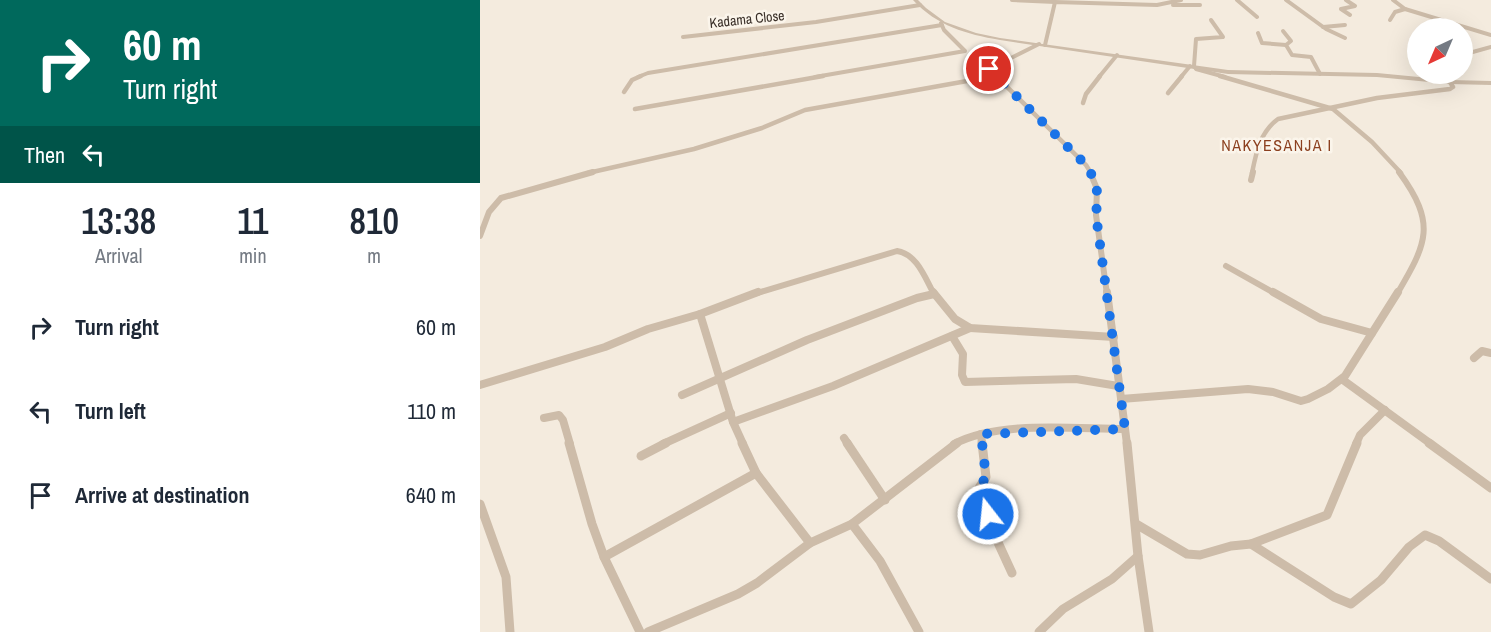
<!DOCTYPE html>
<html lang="en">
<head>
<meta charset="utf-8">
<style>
  :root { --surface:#fff; --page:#f6f6f7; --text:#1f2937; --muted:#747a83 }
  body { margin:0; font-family:"Archivo Narrow",sans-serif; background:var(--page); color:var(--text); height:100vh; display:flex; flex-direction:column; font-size:22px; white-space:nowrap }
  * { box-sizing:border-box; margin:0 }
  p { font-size:20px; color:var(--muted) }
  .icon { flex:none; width:33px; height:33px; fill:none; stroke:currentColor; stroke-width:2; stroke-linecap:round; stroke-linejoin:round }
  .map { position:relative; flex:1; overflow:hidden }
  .side { display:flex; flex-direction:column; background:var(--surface); width:480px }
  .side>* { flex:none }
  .banner { background:#00695c; color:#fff; overflow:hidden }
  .needle { width:39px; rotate:224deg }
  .fabs { position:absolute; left:927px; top:18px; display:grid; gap:12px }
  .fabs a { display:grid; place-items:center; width:66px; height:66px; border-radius:50%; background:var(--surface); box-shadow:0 6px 24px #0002; font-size:30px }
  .pin { position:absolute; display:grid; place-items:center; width:51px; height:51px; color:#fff; margin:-26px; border:3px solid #fff; border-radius:50%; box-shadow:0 2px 6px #0007 }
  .me { position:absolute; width:66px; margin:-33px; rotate:344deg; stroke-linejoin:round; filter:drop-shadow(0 0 4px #0008) }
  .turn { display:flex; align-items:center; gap:21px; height:126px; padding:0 24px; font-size:27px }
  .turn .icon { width:78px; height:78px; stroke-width:2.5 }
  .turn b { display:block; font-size:42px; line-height:51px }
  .then { display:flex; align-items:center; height:57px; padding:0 24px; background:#0003; gap:12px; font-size:22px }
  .eta { display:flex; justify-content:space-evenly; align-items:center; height:102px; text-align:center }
  .eta b { font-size:36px; font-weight:600; line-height:42px }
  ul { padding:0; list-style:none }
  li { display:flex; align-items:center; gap:18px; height:84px; padding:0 24px }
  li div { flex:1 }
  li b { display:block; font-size:22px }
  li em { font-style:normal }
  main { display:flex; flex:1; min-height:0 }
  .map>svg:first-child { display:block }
</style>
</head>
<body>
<main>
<section class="side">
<div class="banner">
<div class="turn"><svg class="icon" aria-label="right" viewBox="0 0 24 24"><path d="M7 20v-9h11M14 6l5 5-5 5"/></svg><div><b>60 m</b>Turn right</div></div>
<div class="then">Then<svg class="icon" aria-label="left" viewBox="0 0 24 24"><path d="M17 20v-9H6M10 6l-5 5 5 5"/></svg></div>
</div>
<div class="eta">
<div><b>13:38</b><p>Arrival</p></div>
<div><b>11</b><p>min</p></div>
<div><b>810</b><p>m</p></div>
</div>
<ul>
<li><svg class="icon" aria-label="right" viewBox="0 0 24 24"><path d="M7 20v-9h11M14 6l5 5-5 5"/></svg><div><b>Turn right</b></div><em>60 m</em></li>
<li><svg class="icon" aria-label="left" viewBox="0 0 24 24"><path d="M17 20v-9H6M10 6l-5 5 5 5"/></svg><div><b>Turn left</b></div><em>110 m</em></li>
<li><svg class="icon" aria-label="arrive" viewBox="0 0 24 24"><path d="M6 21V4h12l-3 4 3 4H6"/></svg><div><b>Arrive at destination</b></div><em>640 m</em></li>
</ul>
</section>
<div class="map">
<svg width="1011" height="632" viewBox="0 0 1011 632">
  <rect width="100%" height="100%" fill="#f4ebde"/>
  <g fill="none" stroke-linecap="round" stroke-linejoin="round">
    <g stroke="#cdbca9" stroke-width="4">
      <path d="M532 0 575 2"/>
      <path d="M757 0 777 17"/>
      <path d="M806 0 846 29 865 38"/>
      <path d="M866 0 875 6 861 9 870 15"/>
      <path d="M913 0 925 9 1011 35"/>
      <path d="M693 5H720"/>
      <path d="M731 20 743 37 716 39 714 66 716 69 745 77"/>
      <path d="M910 20 915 12 925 9"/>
      <path d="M843 27 865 25"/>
      <path d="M803 31 811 41 806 45 812 55 831 57 840 74"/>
      <path d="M778 33 782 43 806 45"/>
      <path d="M203 37 336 22 440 5"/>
      <path d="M565 45 575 2 677 5 701 0"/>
      <path d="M982 55 1011 47"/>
      <path d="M158 77 168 73 462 25"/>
      <path d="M335 77 485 51 464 30 461 23"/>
      <path d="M508 77 515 76"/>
      <path d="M518 77 509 69 559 44"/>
      <path d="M619 77 637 55"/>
      <path d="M701 77 710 66"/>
    </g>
    <g stroke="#cdbca9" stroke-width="4.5">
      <path d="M516 76 606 165 611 173"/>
      <path d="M740 76 853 109 892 142 921 173"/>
      <path d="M144 92 152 80 161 76"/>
      <path d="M688 93 702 76"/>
      <path d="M603 103 606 94 620 76"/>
      <path d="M155 109 343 76"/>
      <path d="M108 173 214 149 282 128 325 110 515 76"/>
      <path d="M772 173C776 153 780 132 798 119L897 98 970 89 973 87 970 82"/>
    </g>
    <g stroke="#cdbca9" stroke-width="6">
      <path d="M610 172 617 189 616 215 627 294"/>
      <path d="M771 180 773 172"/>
      <path d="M0 236 9 212 21 198 113 172"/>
      <path d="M746 266 796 294"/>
      <path d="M274 294 417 251C437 254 445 278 454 294"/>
      <path d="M917 294C947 243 957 224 919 172"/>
    </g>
    <g stroke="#cdbca9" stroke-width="8">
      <path d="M453 292 475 319 490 328 634 337"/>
      <path d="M627 292 647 444"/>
      <path d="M793 292 841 319 892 333"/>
      <path d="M220 314 253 422 263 444"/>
      <path d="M472 336 483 354 482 375 485 382 596 379 638 386"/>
      <path d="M994 358 1002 351 1011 353"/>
      <path d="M863 380 951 444"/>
      <path d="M0 385 125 347 168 329 220 314 278 292"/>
      <path d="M202 395 327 340 437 298 454 294"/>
      <path d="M641 399 768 389 793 392 821 401 828 399 848 389 865 376 918 292"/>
      <path d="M64 418 79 415 83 420 90 444"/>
      <path d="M253 422 353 386 490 328"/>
      <path d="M501 434 502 444"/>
      <path d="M364 438 368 444"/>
      <path d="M183 444 251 413"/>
      <path d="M474 444C519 420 595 429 645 429"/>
      <path d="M876 444 880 435 905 410"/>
    </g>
    <g stroke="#cdbca9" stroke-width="9">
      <path d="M89 443 112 524 124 557 160 632"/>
      <path d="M262 443 276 473 330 543"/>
      <path d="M367 443 405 500"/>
      <path d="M502 443 506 477 499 488 515 536 532 573"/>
      <path d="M647 443 658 556 669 632"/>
      <path d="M949 443 1011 488"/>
      <path d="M161 456 186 443"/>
      <path d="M0 504 26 577 30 632"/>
      <path d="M372 524 400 561 439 632"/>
      <path d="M656 524 707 554 720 555 751 546 771 544 854 597 871 604 901 580 929 547 945 535 959 541 1011 579"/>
      <path d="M771 544 847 515 877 443"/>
      <path d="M124 557 276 473"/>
      <path d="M168 632 258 594 277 583 330 543 372 524 477 443"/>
      <path d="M559 632 583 609 632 579 658 556"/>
    </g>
    <path fill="#cdbca9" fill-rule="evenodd" d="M433 0H438L446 8 465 22 496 33 520 38 748 70 897 73 970 80 1011 81V85L970 84 897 77 748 74 520 40C486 34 457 26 433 0Z"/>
  </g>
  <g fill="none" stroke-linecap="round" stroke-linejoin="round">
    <path stroke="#1a73e8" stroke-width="10" stroke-dasharray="0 18" d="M508 514 499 488 506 477 501 434 645 429 616 215C618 192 619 186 606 165L509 69"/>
  </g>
  <g text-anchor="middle" stroke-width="5" stroke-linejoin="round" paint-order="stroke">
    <g font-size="14" fill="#3a3029" stroke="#fbf5eb">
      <text transform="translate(267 19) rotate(-6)" y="5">Kadama Close</text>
    </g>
    <g font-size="16" letter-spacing="1.5" fill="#8c401f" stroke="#fbf5eb">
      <text x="797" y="151">NAKYESANJA I</text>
    </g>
  </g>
</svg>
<div class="fabs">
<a><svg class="needle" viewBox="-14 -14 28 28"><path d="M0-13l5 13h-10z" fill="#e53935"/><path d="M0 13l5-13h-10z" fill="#747a83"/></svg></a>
</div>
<div class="pin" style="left:509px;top:69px;background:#d93025"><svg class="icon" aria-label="arrive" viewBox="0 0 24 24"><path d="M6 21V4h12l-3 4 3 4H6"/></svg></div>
<svg class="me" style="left:508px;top:514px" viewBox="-20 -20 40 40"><circle r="17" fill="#1a73e8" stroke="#fff" stroke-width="3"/><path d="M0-11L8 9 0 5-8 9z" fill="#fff"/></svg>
</div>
</main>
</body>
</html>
